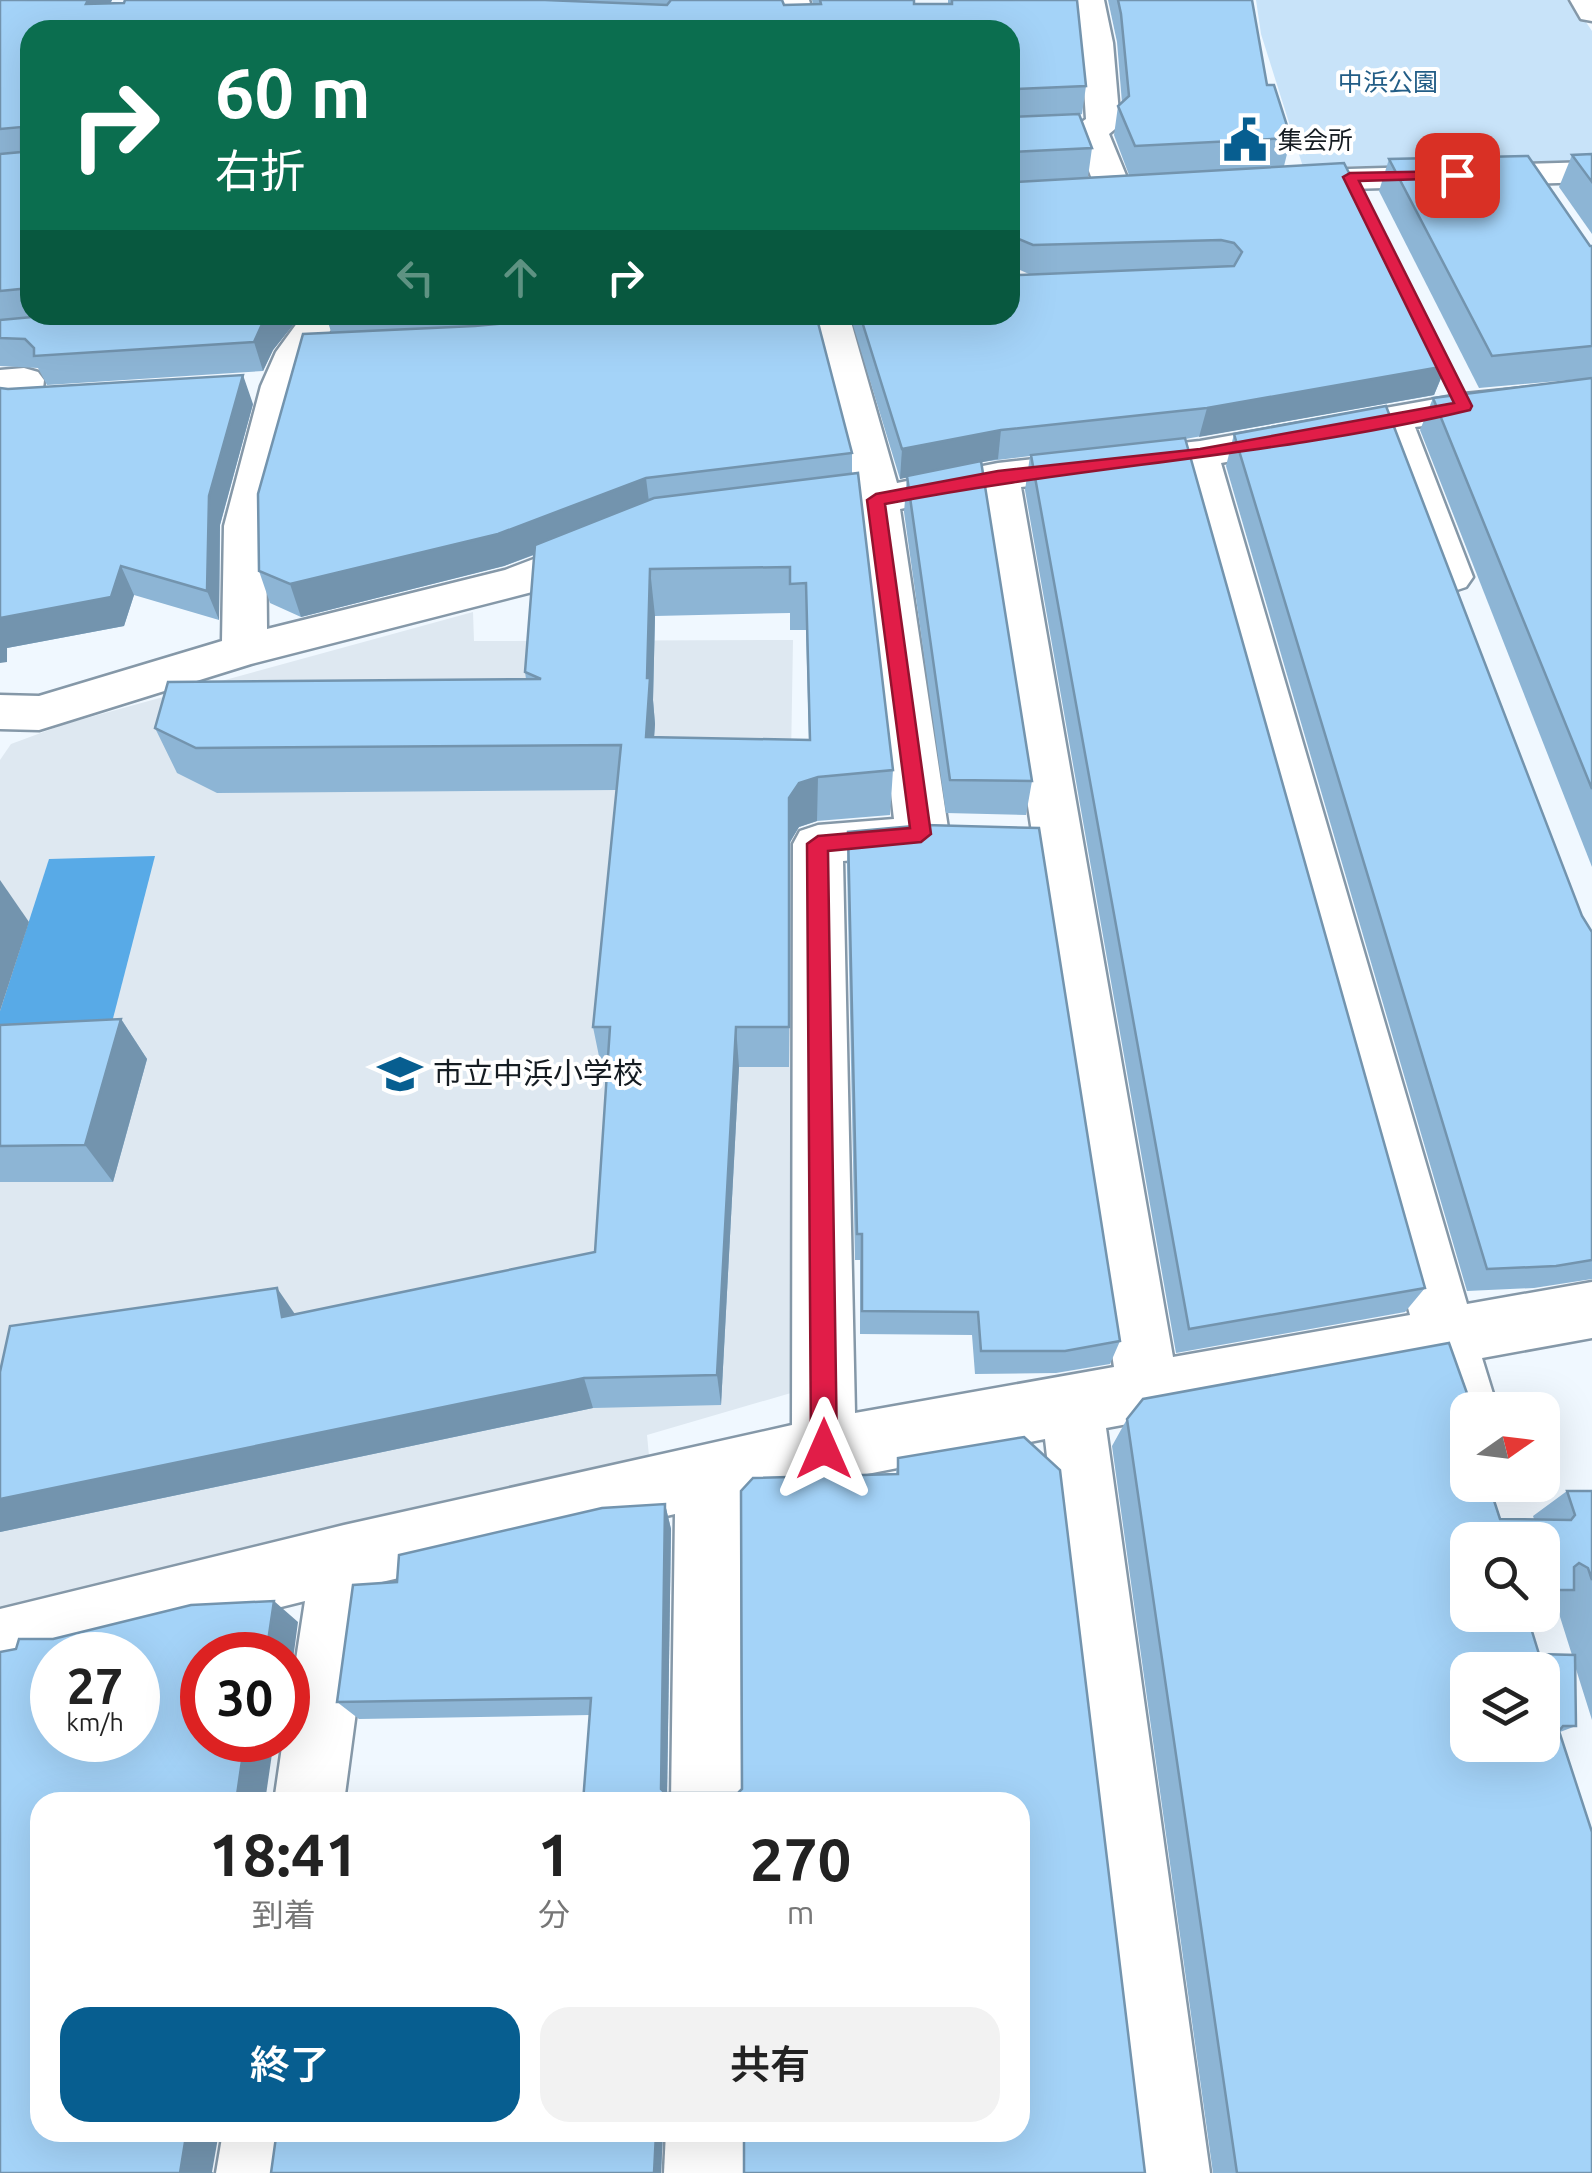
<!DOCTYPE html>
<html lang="ja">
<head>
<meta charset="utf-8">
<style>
  :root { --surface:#fff; --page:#f2f2f2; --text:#222; --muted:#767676; --accent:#075e90 }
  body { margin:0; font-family:Ubuntu,"Noto Sans JP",sans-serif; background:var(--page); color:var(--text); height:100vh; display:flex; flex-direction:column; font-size:38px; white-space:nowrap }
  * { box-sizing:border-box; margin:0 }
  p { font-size:32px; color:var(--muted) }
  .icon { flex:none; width:55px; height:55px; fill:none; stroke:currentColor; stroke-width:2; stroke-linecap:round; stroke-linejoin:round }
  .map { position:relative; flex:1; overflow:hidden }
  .drawer { position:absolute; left:30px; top:1792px; width:1000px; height:350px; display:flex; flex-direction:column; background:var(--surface); border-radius:30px; box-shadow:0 10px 40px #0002 }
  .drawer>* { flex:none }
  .banner { position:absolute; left:20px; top:20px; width:1000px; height:305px; border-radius:30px; box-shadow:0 10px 40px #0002; background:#0b6e4f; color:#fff; overflow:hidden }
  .needle { width:65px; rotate:76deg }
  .controls { position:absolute; left:1450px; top:1392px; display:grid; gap:20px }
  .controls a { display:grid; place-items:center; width:110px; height:110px; border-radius:20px; background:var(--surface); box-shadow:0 10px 40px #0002; font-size:50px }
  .speed { position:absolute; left:30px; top:1632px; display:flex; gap:20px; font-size:50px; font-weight:700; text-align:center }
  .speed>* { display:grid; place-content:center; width:130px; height:130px; border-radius:50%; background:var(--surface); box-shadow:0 10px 40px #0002; line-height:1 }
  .speed small { font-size:25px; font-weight:400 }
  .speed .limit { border:15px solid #d22; background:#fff; color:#111 }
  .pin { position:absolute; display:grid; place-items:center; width:85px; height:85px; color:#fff; margin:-42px; border-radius:20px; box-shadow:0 5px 15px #0006 }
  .me { position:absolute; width:110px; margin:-55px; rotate:0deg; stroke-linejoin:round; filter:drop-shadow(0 0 8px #0008) }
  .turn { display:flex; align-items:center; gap:35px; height:210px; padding:0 30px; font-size:45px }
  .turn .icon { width:130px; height:130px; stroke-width:2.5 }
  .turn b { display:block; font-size:70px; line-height:85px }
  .lanes { display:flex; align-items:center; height:95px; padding:0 30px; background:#0003; justify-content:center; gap:50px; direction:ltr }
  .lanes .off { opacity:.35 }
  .eta { display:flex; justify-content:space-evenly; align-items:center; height:170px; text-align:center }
  .eta b { font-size:60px; font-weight:600; line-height:70px }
  .primary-button { display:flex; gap:20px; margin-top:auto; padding:20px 30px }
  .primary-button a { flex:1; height:115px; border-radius:30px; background:var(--accent); color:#fff; font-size:40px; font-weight:600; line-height:115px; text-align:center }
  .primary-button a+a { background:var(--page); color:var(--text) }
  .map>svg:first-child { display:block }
</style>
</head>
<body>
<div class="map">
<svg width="1592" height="2173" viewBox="0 0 1592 2173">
  <rect width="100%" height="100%" fill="#f0f8ff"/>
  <path fill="#dee8f1" d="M473 612 474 641 793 640 791 758 808 1388 647 1435 649 1456 0 1611V760L11 744 65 724Z"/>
  <path fill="#c8e3f9" d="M1256 0H1571L1592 31V164L1303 167 1261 34Z"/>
  <path fill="#58aae7" d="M155 856 102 1061 0 1065V1011L49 859Z"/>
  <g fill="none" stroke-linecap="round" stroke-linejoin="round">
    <g stroke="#8598a8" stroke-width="5">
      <g id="minor">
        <path d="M779 0H809L818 30H786Z"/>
        <path d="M1074 0H1104L1113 43 1120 125 1109 134 1132 190 1126 197 1114 201 1102 197 1096 190 1073 128 1086 119 1081 43Z"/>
        <path d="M1570 0H1592V21L1581 19Z"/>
        <path d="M1592 162V182L1278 191 1266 188 1261 181 1266 174 1278 171Z"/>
        <path d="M303 315H342L314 353 301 386 266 526 267 629 505 570 602 533 617 537 623 547 617 557 532 592 251 664 39 730 0 729V695L39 696 222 641 224 526 261 386 276 352Z"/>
        <path d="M811 315H849L897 483 998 463 1200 441 1464 394 1592 381V405L1415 427 1473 577 1466 587 1451 592 1436 587 1429 577 1377 434 1221 463 1467 1304 1592 1282V1338L1482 1358 1498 1410H1468V1445L1446 1436 1424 1369 1106 1428 1210 2173H1130L1045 1439 740 1499 741 1802H671L675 1514 373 1584 344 1802H274L283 1740H288V1712L305 1601 87 1655H52V1664L0 1677V1609L344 1525 792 1425 793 844 800 831 818 825 894 819 859 516 789 525 774 521 768 511 774 501 856 489ZM1179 469 1410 1315 1173 1357 1021 487ZM980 493 1114 1367 855 1413 843 861 924 854 941 848 949 835 900 509Z"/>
        <path d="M24 368 38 372 44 380 43 389 82 387 96 390 102 399 96 408C70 414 35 418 9 412L3 403 4 394H0V370Z"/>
        <path d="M223 2132H301L296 2173H216Z"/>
        <path d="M666 2132H744V2173H664Z"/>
      </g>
    </g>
    <use href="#minor" fill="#fff" fill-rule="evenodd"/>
  </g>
  <g fill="#8db5d5" fill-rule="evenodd">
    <path d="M0 0H112L110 4 124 3 125 0H782L784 5 813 4 812 0H914V4H948V0H1077L1086 86 1082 114 1079 115 1092 148 1088 177 1129 175 1114 135 1118 106 1122 103 1117 42 1108 0H1252L1267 85 1291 138 1284 166 1446 366 1434 395 1185 439 1425 1288 1405 1312 1176 1353 1025 490 1030 456 981 462 1032 781 1026 815 946 813 904 512 907 477 900 479 850 315H1010L1020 275 1076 273 1029 274 1011 266 30 30V315H301L273 350 263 371 47 385 38 368 0 366Z"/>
    <path d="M1592 154V234L1559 187 1572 155Z"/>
    <path d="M1389 159 1592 246V378L1479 388 1379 191Z"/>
    <path d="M326 315H816L852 453V474L893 770 890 815 817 821 799 827 790 842 789 1067H739L721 1405 593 1408 0 1532V1372L294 1314 595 1252 607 1066H601L593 1027 617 790 217 793 177 773 155 728 526 679 525 672 534 555 504 566 301 617 270 603 259 571 331 332ZM790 613V630H806L809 740 654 737 655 724 653 700 655 616Z"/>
    <path d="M1592 378V867L1420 430 1433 398Z"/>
    <path d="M8 389 253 404 220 525 219 620 134 595 124 626 7 648V662Z"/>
    <path d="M1234 434 1582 916 1592 932V1279L1534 1288 1467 1291 1226 466Z"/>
    <path d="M848 832 1120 1341 1110 1364 1056 1373 975 1374 972 1335 860 1334V1260H855L847 864Z"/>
    <path d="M121 1019 147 1059 113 1182H0V1025Z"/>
    <path d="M1468 1410 1500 1519H1534L1533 1516 1567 1491H1592V1720L1575 1666 1576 1726 1560 1732 1592 2173H1213L1112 1446 1127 1419ZM1468 1540H1542V1609L1555 1601 1572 1655 1539 1654Z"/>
    <path d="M898 1458 1145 2173 744 2134H663L661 2173H271L276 2137 266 2132H1020L583 1802 590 1715 359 1719 337 1702 397 1582 665 1504 671 1529 667 1793H738L742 1789 896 1474Z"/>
  </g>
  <g fill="#7394ae">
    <path d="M88 0H112L97 30 86 4Z"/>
    <path d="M1014 237 1011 266 1010 267V240Z"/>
    <path d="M268 315H301L273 350 263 371 254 342 264 320Z"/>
    <path d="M1446 366 1434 395 1199 437 1207 408Z"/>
    <path d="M243 375 253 404 220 525 219 620 207 591 209 496Z"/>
    <path d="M1001 430 998 459 900 479 902 449Z"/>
    <path d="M646 478 650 510 504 566 301 617 290 584Z"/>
    <path d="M121 566 134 595 124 626 7 648V662L0 663V618Z"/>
    <path d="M650 569 655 616 653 700 655 724 651 782 646 737Z"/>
    <path d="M818 777 817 821 799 827 790 842 789 1067V798L799 783Z"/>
    <path d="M0 880 29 922 0 1011Z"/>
    <path d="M121 1019 147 1059 113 1182 85 1145Z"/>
    <path d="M736 1027 739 1067 721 1405 717 1375Z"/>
    <path d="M277 1288 299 1320 282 1317Z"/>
    <path d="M584 1378 593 1408 0 1532V1499Z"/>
    <path d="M665 1504 671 1529 667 1802 661 1789Z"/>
    <path d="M274 1601 298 1622 288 1697V1655H266Z"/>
    <path d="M245 1740H274L265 1802H236Z"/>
    <path d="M198 2132H219L212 2172 214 2173H180L186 2136Z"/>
    <path d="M663 2132 661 2173H654L656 2134Z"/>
  </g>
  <g fill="#a4d3f8" stroke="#7394ae" stroke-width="2.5" fill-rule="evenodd">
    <path d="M0 0H88L86 4 124 3 125 0H545L667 5 671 0H782L784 5 821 4 820 0H914V4H952V0H1077L1086 86 1013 89 1010 109V30H30V288L0 291V154L21 152V127L0 129Z"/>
    <path d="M1118 0H1252L1267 85H1274L1291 138 1135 146 1118 106 1129 96 1121 14Z"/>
    <path d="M1010 114 1013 117 1079 114 1092 148 1013 152 1010 155Z"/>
    <path d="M1592 154V182L1572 155Z"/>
    <path d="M1528 156 1590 246H1592V346L1492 356 1389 159Z"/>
    <path d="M1344 163 1446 366 1207 408 1001 430 902 449 860 315H1010V271L1020 275 1234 266 1242 252 1234 243 1221 240 1033 245 1014 237 1010 240V178L1014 182Z"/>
    <path d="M54 315H268L264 320 254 342 34 356V348L25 339 0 338V320Z"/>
    <path d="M592 315H816L852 453 646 478 498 534 290 584 259 571 258 494 303 334 475 326Z"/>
    <path d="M243 375 209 496 207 591 121 566 111 597 0 618V388L8 389Z"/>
    <path d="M1592 378V789L1433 398Z"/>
    <path d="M1386 406 1582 916 1592 932V1260L1556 1266 1487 1269 1234 434Z"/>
    <path d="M1185 438 1425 1288 1189 1329 1031 455Z"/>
    <path d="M981 461 1032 781 950 780 907 476Z"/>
    <path d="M858 473 893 770 818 777 799 783 789 798V1027H736L717 1375 584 1378 0 1499V1372L10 1326 277 1288 282 1317 595 1252 610 1027H593L621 745 196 748 155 728 168 682 541 679 525 672 535 545 654 498ZM790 567V584L806 583 810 740 646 737 650 678H647L650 569Z"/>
    <path d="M925 825 1039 828 1120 1341 1065 1351H981L978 1312 862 1311V1234H857L848 832Z"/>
    <path d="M121 1019 85 1145 0 1146V1025Z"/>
    <path d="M1449 1343 1473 1410H1468V1485H1489L1500 1519 1571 1520 1575 1515 1567 1491H1592V1580L1588 1568 1579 1563 1574 1567V1590H1542V1540H1468V1615H1527L1539 1654 1575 1655 1576 1726H1563L1559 1731 1592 1832V2173H1237L1127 1419 1143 1399ZM1468 1670H1542V1745H1468Z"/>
    <path d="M1024 1437 1060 1470 1145 2173H744V2134H656L654 2173H271L276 2137 266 2132H1020V1802H583L591 1698 337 1702 353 1585 397 1582 399 1555 602 1508 665 1504 661 1789 665 1793H738L742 1789 741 1491 753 1478 898 1474V1458Z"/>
    <path d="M274 1601 266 1655H202V1740H245L236 1802H40V2132H198L186 2136 180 2173H0V1652L16 1649 19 1639H53L191 1605ZM52 1655H138V1740H52Z"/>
  </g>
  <path fill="#e11d48" stroke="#92132f" stroke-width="2.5" d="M1457 171 1462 172V178L1359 181 1472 406 1470 410C1277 456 1079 466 885 504L931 834 921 842 828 851 837 1449 833 1458 824 1462 815 1458 811 1449 807 844 818 836 910 828 867 500 876 494 998 471 1200 449 1454 403 1343 177 1350 173Z"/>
  <defs>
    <g id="civic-bare" transform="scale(3.45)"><path d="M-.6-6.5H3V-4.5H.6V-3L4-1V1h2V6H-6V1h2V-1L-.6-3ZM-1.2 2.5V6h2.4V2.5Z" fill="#075e90" stroke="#fff" stroke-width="2.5" paint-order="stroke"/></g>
    <g id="school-bare" transform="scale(3.45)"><path d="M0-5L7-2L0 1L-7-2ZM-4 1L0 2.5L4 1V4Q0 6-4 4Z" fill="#075e90" stroke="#fff" stroke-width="2.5" paint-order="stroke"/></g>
  </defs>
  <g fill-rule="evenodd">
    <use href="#civic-bare" x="1245" y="140"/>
    <use href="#school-bare" x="400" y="1074"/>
  </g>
  <g text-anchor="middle" stroke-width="8" stroke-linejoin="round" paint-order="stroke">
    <g font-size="25" fill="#225d86" stroke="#fff">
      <text x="1388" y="91">中浜公園</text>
    </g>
    <g font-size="25" fill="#151c22" stroke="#fff" text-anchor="start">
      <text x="1278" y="149">集会所</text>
    </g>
    <g font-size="30" fill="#151c22" stroke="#fff" text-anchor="start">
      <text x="433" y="1084">市立中浜小学校</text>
    </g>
  </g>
</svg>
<div class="controls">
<a><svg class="needle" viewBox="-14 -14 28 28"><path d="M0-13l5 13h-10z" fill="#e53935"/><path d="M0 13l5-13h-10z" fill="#767676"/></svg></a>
<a><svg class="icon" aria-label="search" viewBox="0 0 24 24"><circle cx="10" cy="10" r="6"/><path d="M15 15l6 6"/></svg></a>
<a><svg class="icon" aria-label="layers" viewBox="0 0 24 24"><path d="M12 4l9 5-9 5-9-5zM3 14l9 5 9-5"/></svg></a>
</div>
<div class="speed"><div>27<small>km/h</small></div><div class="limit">30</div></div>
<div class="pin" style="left:1457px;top:175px;background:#d93025"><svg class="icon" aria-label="arrive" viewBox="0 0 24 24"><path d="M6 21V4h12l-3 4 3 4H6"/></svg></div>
<svg class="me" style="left:824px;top:1449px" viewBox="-20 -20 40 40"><path d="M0-17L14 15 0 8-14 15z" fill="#e11d48" stroke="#fff" stroke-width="4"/></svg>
<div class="banner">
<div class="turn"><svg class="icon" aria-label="right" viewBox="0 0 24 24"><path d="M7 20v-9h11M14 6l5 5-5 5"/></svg><div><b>60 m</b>右折</div></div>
<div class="lanes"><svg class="icon off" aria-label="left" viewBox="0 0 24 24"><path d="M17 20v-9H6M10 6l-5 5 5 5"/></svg><svg class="icon off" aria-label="ahead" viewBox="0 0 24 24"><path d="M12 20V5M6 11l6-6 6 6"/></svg><svg class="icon" aria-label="right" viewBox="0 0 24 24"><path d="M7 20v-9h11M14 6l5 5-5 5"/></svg></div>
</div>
<section class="drawer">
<div class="eta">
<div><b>18:41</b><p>到着</p></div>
<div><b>1</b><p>分</p></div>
<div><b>270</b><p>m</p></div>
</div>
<div class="primary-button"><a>終了</a><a>共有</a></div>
</section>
</div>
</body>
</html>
